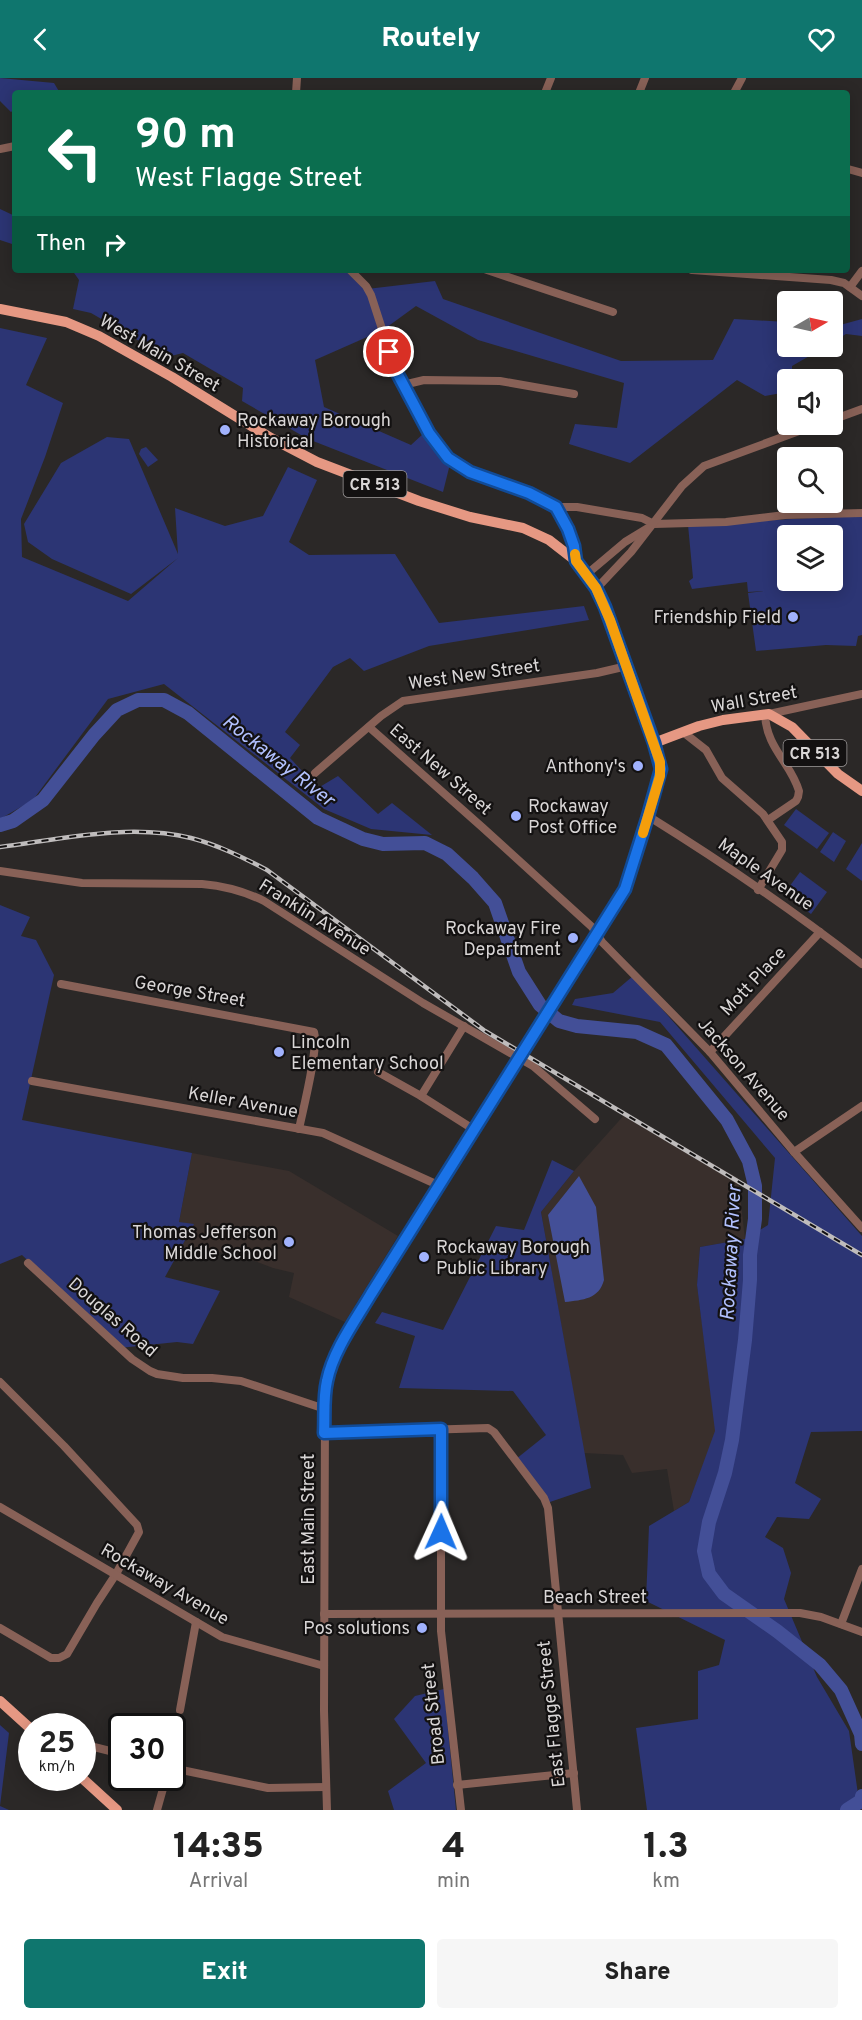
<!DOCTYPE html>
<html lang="en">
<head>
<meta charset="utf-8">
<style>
  :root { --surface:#fff; --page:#f6f6f6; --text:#222; --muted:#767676; --accent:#0f766e }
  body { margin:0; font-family:Overpass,sans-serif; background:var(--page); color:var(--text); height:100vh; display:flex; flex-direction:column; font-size:22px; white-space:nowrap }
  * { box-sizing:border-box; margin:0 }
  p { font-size:20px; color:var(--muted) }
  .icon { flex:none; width:33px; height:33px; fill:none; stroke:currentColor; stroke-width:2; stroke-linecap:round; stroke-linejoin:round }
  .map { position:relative; height:1732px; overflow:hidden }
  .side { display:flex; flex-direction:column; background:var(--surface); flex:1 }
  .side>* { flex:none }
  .guide { position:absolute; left:12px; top:12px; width:838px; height:183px; border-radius:6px; box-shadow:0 3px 15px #0003; background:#0b6e4f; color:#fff; overflow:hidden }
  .needle { width:39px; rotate:81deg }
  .controls { position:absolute; left:777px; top:213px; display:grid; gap:12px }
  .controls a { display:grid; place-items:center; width:66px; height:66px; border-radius:6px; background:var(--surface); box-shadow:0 3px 15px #0003; font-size:30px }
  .speed { position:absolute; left:18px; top:1635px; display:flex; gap:12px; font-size:30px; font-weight:700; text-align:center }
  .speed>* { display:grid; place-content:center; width:78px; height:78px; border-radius:50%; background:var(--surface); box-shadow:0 3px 15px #0003; line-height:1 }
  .speed small { font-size:15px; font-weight:400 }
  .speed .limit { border:3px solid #111; border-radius:9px; background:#fff; color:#111 }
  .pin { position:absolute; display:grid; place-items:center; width:51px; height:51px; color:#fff; margin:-26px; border:3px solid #fff; border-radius:50%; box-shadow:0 2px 6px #0007 }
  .me { position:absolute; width:66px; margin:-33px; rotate:1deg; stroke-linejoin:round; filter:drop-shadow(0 0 4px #0008) }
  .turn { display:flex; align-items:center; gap:21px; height:126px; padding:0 24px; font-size:27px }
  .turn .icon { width:78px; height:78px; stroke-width:2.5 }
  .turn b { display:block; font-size:42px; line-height:51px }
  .then { display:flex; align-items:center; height:57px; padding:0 24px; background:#0003; gap:12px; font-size:22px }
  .eta { display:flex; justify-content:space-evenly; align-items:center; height:102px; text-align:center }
  .eta b { font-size:36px; font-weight:800; line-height:42px }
  .button { display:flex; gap:12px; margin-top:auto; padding:12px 24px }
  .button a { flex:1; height:69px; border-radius:6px; background:var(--accent); color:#fff; font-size:24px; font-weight:800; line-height:69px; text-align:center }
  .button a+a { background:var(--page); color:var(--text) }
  header { display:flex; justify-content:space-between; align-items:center; height:78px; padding:0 24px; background:var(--accent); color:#fff; font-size:27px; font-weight:800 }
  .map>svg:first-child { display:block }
</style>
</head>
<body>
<header><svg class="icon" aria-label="back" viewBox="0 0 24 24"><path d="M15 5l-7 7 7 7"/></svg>Routely<svg class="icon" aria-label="heart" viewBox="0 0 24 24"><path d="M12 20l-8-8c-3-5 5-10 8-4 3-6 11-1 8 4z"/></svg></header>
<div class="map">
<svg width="862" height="1732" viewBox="0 0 862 1732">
  <rect width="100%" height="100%" fill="#2b2827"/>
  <g fill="#392f2c">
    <path d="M626 1035 738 1100 745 1161 700 1169 697 1207 716 1353 689 1424 674 1433 667 1391 632 1395 623 1377 584 1375 541 1134 574 1093Z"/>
    <path d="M192 1075 289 1093 398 1158 345 1244 289 1219 294 1195 273 1190 236 1176 181 1170 193 1147 179 1144Z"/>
  </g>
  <g fill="#2c3574" fill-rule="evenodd">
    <path d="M0 0 54 5 60 15H15V31L11 34 0 23Z"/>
    <path d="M0 131 15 138V167L0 162Z"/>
    <path d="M72 192H347L367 211 435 203 443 221 621 283 713 282 734 241 787 244 788 268 825 269 792 288V301L788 302 787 314 765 318 737 302 630 385 569 366 575 346 617 350 624 305 478 262 416 228 383 252 315 282 324 329 411 367 424 355 450 386 443 414 308 361 242 323 243 310 183 275 167 279 91 235 73 231 79 202Z"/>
    <path d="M862 241V258L846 256 833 264V247H840Z"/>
    <path d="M0 250 47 260 26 307 63 325 45 379 21 441 22 479 128 523 178 480 131 516 52 481 28 464 24 446 61 385 107 359 129 361 178 476 175 430 225 448 263 438 288 389 317 402 289 464 309 477 395 476 439 545 584 528 589 542 429 568 364 593 350 580 333 589 285 654 300 667 290 680 318 710 338 698 378 736 392 725 432 757 371 751 324 731 164 606 108 621 33 722 0 741Z"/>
    <path d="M146 369 158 382 148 389 139 376 141 371Z"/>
    <path d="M862 432V557L858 558 856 568 826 567 756 573 748 515 765 513 748 514 747 504 692 511 689 503 693 500 688 447 844 438ZM788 458H832V502H788Z"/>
    <path d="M796 731 829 755 817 771 784 747Z"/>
    <path d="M833 754 846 763 834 784 820 774Z"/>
    <path d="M862 765V803L846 791Z"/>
    <path d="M800 794 827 814 811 836 784 816Z"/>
    <path d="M0 827 30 839 21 858 36 862 54 897 22 1042 192 1075 179 1144 194 1146 165 1199 220 1213 193 1266 177 1264 119 1270 22 1177 0 1186Z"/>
    <path d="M633 898 862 1158V1353L811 1354 795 1405 821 1421 809 1441 777 1439 765 1459 783 1470 791 1495 784 1521 817 1599 849 1653 858 1716 841 1732H647L636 1650 698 1641V1593L719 1587 725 1562 646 1523 649 1448 689 1424 715 1353 697 1207 700 1169 745 1161 768 1147 775 1080 660 944 572 927 575 921 613 915Z"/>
    <path d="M552 1082 574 1093 541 1134 591 1410 547 1425 516 1381 546 1357 513 1313 399 1310 415 1258 375 1245 382 1234 443 1252 496 1148 524 1152Z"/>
    <path d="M444 1611 456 1732H394L388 1713 426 1685 394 1641 415 1618Z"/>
    <path d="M0 1647 9 1655 0 1728 9 1732H0Z"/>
  </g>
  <path fill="#434f97" d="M579 1098 596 1129 604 1202C599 1221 583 1222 565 1224L548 1137Z"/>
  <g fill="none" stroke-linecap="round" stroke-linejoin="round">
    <g stroke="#434f97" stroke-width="14">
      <path d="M0 747 13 743 43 722 94 657 117 632 138 622H164L188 635 318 740 363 761 383 766 425 765 447 776 473 800 495 825 519 894 540 927 559 943 577 948 637 954 666 967 727 1042 749 1083 755 1108V1141L750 1177V1202L745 1262 732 1362 725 1395 709 1444 704 1473 709 1496 724 1516 777 1553 820 1587 841 1612 861 1656 862 1666"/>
      <path d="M847 1732 861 1723 862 1718"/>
    </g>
    <g stroke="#886157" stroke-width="8">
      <path d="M296 15 297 0"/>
      <path d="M545 15 551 0"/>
      <path d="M639 15 645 0"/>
      <path d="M734 15 742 0"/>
      <path d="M0 71 15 68"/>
      <path d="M848 91 862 95"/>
      <path d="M350 192 366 208 371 217 395 291 438 368 449 380 470 394 529 415 556 429 568 451 574 468 576 483"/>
      <path d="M487 192 613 234"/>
      <path d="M692 192 831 202 844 205 862 218"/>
      <path d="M850 209 862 193"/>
      <path d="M403 307 424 302 500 303 574 316"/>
      <path d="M832 342 862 331"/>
      <path d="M556 429H577L642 440 654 446 726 444 785 437 862 435"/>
      <path d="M587 496 625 464 648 450"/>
      <path d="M596 511 631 474 682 408 704 388 818 346"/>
      <path d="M765 636C766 670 791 685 799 713L798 719 796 723 768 742"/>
      <path d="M769 636 862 616"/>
      <path d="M369 649 482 749 592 849 602 864 710 974 794 1074 862 1150"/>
      <path d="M683 654 706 672 722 700 763 736 782 764V772L758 812"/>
      <path d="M315 695 381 638 403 623 597 595 627 588"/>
      <path d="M648 738C722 784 794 833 862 886"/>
      <path d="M0 793 82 805 202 806C224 808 244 813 264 823L423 925 533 988 595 1041"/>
      <path d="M61 906 314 954C319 970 303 1031 299 1051"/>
      <path d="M710 974 820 854"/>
      <path d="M378 994 421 1018 464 948"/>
      <path d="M32 1003 323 1055 438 1107"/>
      <path d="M421 1018 473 1051"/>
      <path d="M794 1074 862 1028"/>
      <path d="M28 1185 132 1281 150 1293 157 1296 183 1300H212L241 1303 325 1331"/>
      <path d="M0 1304 64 1368 137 1447 139 1454 116 1496 97 1525 67 1576 59 1580H51L0 1550"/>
      <path d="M441 1351V1553L461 1732"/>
      <path d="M325 1355 488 1350 494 1354 544 1420 548 1430 577 1732"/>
      <path d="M0 1429 222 1559 324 1588"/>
      <path d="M324 1536 800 1535 821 1539 862 1554"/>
      <path d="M841 1546 862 1491"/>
      <path d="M180 1632 196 1544"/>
      <path d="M82 1666 122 1676"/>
      <path d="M172 1690 268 1710 326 1709"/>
      <path d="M457 1707 574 1695"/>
      <path d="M157 1732 166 1700"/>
      <path d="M327 1732 324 1633 325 1331C326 1286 349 1254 371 1216L625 811 660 698V684L654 665"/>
    </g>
    <g stroke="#e69883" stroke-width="10">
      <path d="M0 231 66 244 99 258 172 299 271 360 317 384 419 423 470 439 523 450 549 462 576 483 596 511 610 542 654 665 699 648 723 642 769 636 792 649 838 696 862 713"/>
      <path d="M0 1623 32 1652"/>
      <path d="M82 1700 117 1732"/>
    </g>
    <g stroke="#bfbcbc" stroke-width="4.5">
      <path id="rail" d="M0 769C62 761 129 745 191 760 218 767 242 779 267 792L485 953 862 1177"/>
    </g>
    <use href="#rail" stroke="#131111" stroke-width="2" stroke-dasharray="7" stroke-linecap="butt"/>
  </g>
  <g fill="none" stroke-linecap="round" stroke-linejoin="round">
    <g stroke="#114b97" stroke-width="15">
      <path id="route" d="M389 274 395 291 429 355 448 380 470 394 529 415 556 429 568 451 574 468 576 483 596 510 605 529 654 665 661 691 648 738 625 811 371 1216C355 1243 333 1273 327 1303 323 1320 325 1338 324 1355L441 1351V1454"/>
    </g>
    <use href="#route" stroke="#1a73e8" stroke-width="10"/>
    <path stroke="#f59e0b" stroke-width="10" d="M575 476 576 483 596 510 610 542 660 684V698L643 755"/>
  </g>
  <g fill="#a1b2fd" stroke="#131111" stroke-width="2">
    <circle cx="225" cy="352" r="6"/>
    <circle cx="793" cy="539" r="6"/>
    <circle cx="638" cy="688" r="6"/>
    <circle cx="516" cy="738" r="6"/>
    <circle cx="573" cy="860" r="6"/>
    <circle cx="279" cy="974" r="6"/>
    <circle cx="289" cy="1164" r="6"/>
    <circle cx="424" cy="1179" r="6"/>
    <circle cx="422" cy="1550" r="6"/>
  </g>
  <g text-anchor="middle" stroke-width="4.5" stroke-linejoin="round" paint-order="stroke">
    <g fill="#131111" stroke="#9e9b9b" stroke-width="1.5">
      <rect x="343.5" y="393" width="63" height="26" rx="4.5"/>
      <rect x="783.5" y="662" width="63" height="26" rx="4.5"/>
    </g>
    <g font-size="16" font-weight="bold" fill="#d9d6d6">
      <text x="375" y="412">CR 513</text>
      <text x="815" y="681">CR 513</text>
    </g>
    <g font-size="18" fill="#d9d6d6" stroke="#131111">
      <text transform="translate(160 275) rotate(30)" y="6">West Main Street</text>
      <text transform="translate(474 596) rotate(-8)" y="6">West New Street</text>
      <text transform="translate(754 621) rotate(-10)" y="6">Wall Street</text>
      <text transform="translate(441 691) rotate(41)" y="6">East New Street</text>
      <text transform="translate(766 796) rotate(35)" y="6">Maple Avenue</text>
      <text transform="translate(315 839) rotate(32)" y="6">Franklin Avenue</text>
      <text transform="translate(753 903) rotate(-47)" y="6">Mott Place</text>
      <text transform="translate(190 913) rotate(10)" y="6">George Street</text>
      <text transform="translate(744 991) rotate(49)" y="6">Jackson Avenue</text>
      <text transform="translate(243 1024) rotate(10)" y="6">Keller Avenue</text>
      <text transform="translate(113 1239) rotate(41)" y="6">Douglas Road</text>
      <text transform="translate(308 1441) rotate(-90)" y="6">East Main Street</text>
      <text transform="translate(165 1506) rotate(30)" y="6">Rockaway Avenue</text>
      <text x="595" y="1525">Beach Street</text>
      <text transform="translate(433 1636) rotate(-96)" y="6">Broad Street</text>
      <text transform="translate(551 1636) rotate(-96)" y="6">East Flagge Street</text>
    </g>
    <g font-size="18" fill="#d9d6d6" stroke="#131111" text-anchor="end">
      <text x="237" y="348" text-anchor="start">Rockaway Borough<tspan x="237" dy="21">Historical</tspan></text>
      <text x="781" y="545">Friendship Field</text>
      <text x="626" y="694">Anthony's</text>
      <text x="528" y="734" text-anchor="start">Rockaway<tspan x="528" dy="21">Post Office</tspan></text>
      <text x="561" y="856">Rockaway Fire<tspan x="561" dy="21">Department</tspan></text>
      <text x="291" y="970" text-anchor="start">Lincoln<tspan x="291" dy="21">Elementary School</tspan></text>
      <text x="277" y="1160">Thomas Jefferson<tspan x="277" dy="21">Middle School</tspan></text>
      <text x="436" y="1175" text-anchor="start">Rockaway Borough<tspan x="436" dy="21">Public Library</tspan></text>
      <text x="410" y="1556">Pos solutions</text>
    </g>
    <g font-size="20" font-style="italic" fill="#b1c0fe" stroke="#131111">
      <text transform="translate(279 682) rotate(38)" y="7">Rockaway River</text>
      <text transform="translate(730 1175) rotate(-87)" y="7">Rockaway River</text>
    </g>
  </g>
</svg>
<div class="controls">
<a><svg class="needle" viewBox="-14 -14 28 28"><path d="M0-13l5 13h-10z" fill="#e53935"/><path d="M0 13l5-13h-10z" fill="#767676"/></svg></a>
<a><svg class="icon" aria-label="sound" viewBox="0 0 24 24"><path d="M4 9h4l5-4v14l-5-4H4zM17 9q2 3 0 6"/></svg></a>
<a><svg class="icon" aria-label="search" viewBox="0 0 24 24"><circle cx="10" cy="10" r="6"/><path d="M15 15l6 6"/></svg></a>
<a><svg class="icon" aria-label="layers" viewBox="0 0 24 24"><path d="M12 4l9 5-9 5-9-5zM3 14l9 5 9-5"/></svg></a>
</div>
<div class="speed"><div>25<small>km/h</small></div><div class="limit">30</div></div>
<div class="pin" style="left:389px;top:274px;background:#d93025"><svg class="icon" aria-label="arrive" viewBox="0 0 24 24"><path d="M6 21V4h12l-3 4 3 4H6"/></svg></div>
<svg class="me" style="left:441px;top:1454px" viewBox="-20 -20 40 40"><path d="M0-17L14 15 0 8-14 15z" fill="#1a73e8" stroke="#fff" stroke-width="4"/></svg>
<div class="guide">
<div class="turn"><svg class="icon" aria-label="left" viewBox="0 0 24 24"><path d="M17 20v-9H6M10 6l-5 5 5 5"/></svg><div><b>90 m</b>West Flagge Street</div></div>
<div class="then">Then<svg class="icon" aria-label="right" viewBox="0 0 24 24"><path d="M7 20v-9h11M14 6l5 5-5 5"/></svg></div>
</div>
</div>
<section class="side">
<div class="eta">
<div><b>14:35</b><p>Arrival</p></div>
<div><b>4</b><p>min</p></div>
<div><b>1.3</b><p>km</p></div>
</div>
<div class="button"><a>Exit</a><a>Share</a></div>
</section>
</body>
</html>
